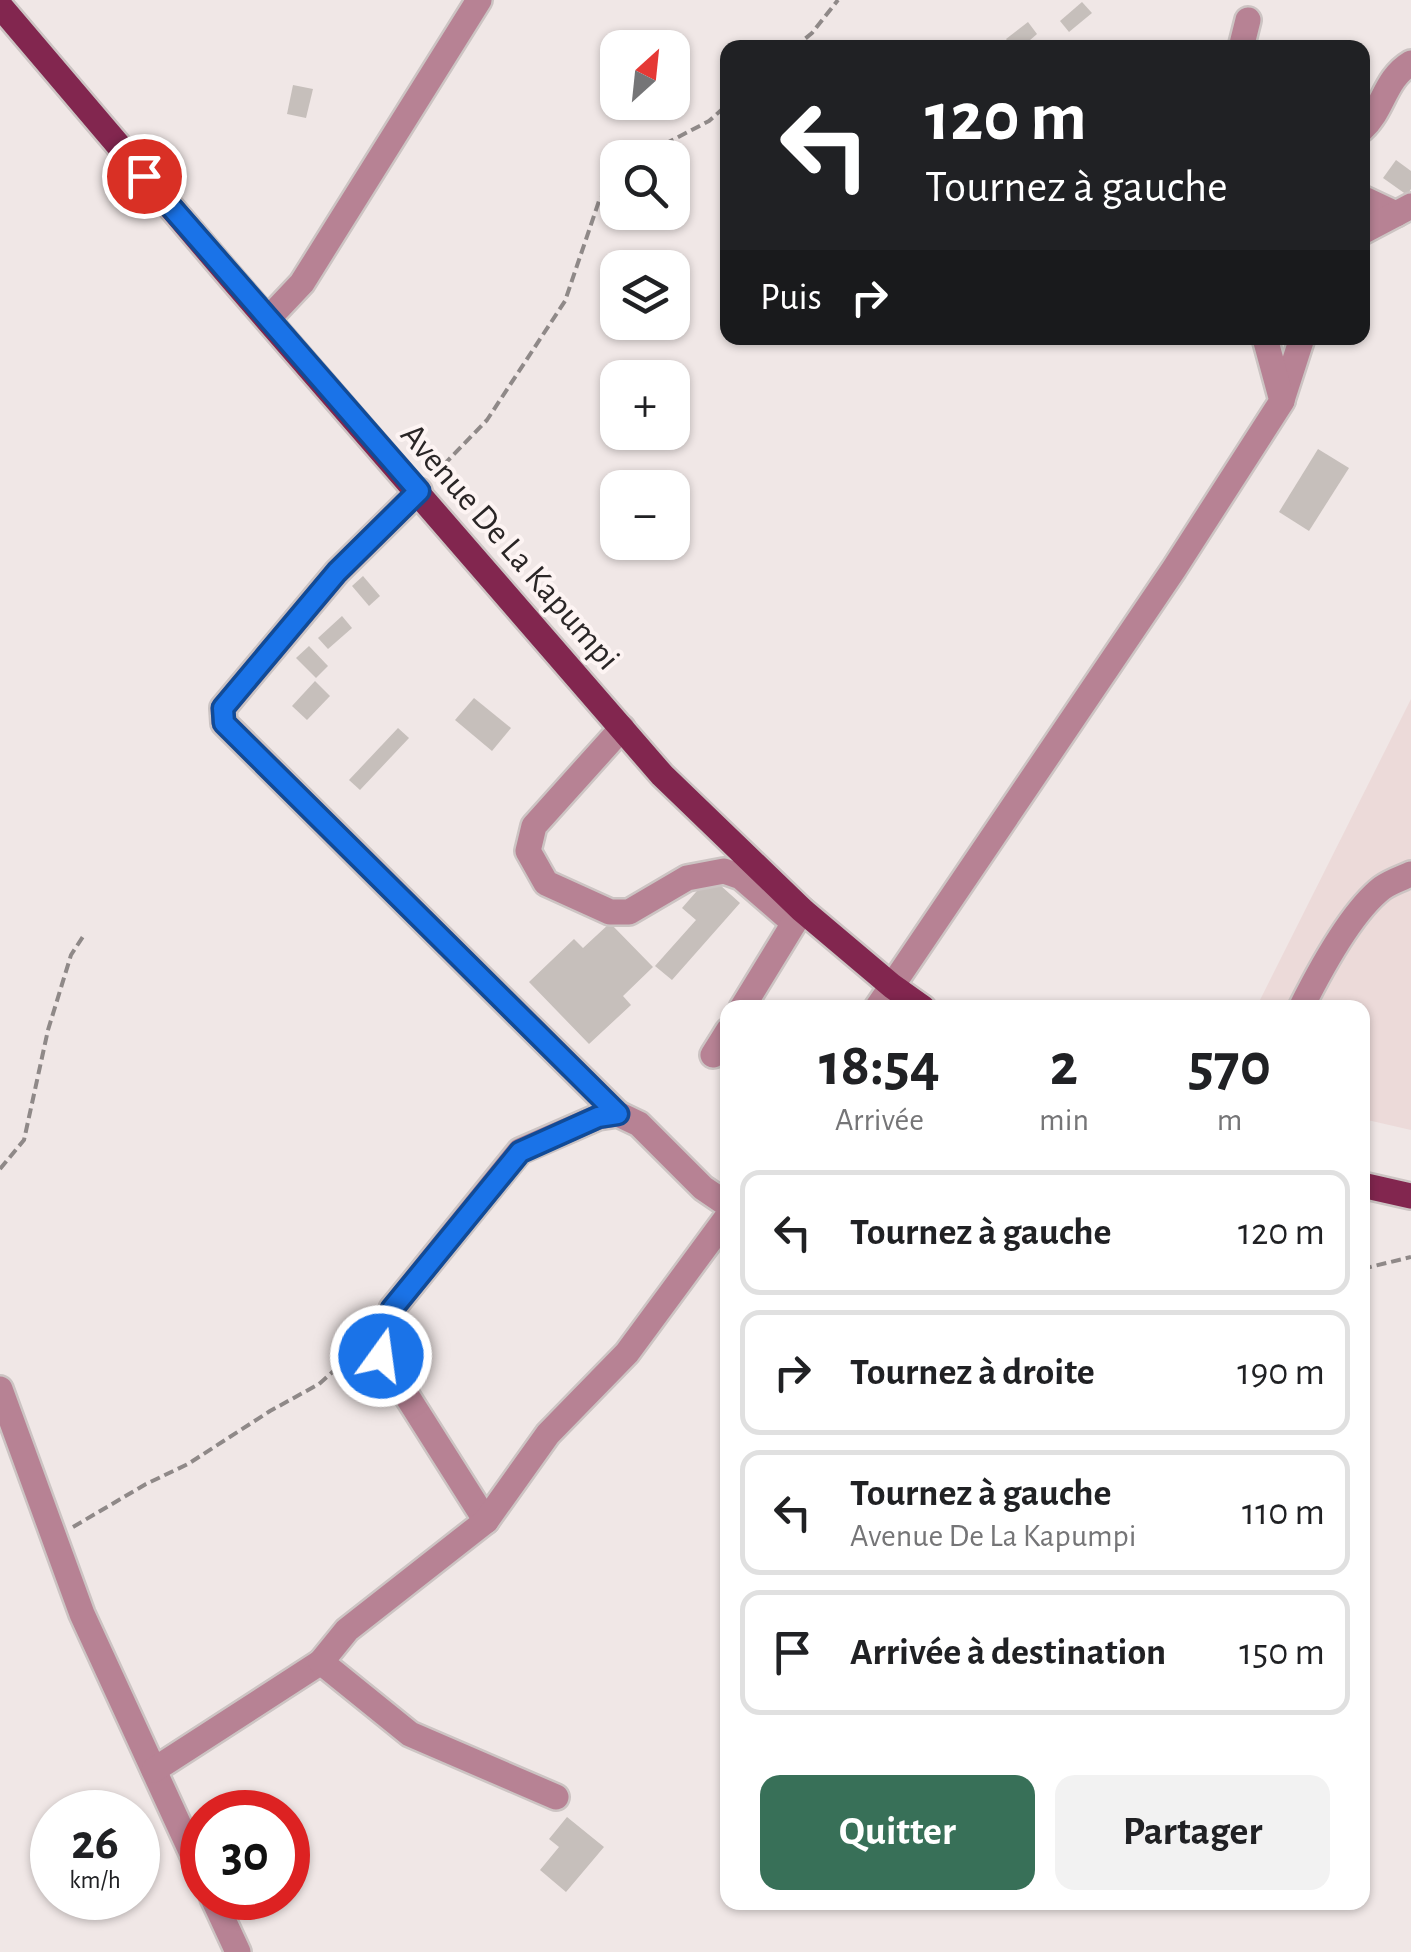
<!DOCTYPE html>
<html lang="fr">
<head>
<meta charset="utf-8">
<style>
  :root { --surface:#fff; --page:#f2f2f2; --text:#202124; --muted:#757577; --line:#e0e0e0; --accent:#387058 }
  body { margin:0; font-family:"Alegreya Sans",sans-serif; background:var(--page); color:var(--text); height:100vh; display:flex; flex-direction:column; font-size:38px; white-space:nowrap }
  * { box-sizing:border-box; margin:0 }
  p { font-size:32px; color:var(--muted) }
  .icon { flex:none; width:55px; height:55px; fill:none; stroke:currentColor; stroke-width:2; stroke-linecap:round; stroke-linejoin:round }
  .map { position:relative; flex:1; overflow:hidden }
  .drawer { position:absolute; left:720px; top:1000px; width:650px; height:910px; display:flex; flex-direction:column; background:var(--surface); border-radius:20px; box-shadow:0 2px 8px #0004 }
  .drawer>* { flex:none }
  .top-card { position:absolute; left:720px; top:40px; width:650px; height:305px; border-radius:20px; box-shadow:0 2px 8px #0004; background:#202124; color:#fff; overflow:hidden }
  .needle { width:65px; rotate:27deg }
  .tools { position:absolute; left:600px; top:30px; display:grid; gap:20px }
  .tools a { display:grid; place-items:center; width:90px; height:90px; border-radius:20px; background:var(--surface); box-shadow:0 2px 8px #0004; font-size:50px }
  .speed { position:absolute; left:30px; top:1790px; display:flex; gap:20px; font-size:50px; font-weight:700; text-align:center }
  .speed>* { display:grid; place-content:center; width:130px; height:130px; border-radius:50%; background:var(--surface); box-shadow:0 2px 8px #0004; line-height:1 }
  .speed small { font-size:25px; font-weight:400 }
  .speed .limit { border:15px solid #d22; background:#fff; color:#111 }
  .pin { position:absolute; display:grid; place-items:center; width:85px; height:85px; color:#fff; margin:-42px; border:5px solid #fff; border-radius:50%; box-shadow:0 2px 10px #0007 }
  .me { position:absolute; width:110px; margin:-55px; rotate:14deg; stroke-linejoin:round; filter:drop-shadow(0 0 8px #0008) }
  .turn { display:flex; align-items:center; gap:35px; height:210px; padding:0 40px; font-size:45px }
  .turn .icon { width:130px; height:130px; stroke-width:2.5 }
  .turn b { display:block; font-size:70px; line-height:85px }
  .then { display:flex; align-items:center; height:95px; padding:0 40px; background:#0003; gap:20px; font-size:38px }
  .eta { display:flex; justify-content:space-evenly; align-items:center; height:170px; text-align:center }
  .eta b { font-size:60px; font-weight:700; line-height:70px }
  .action { display:flex; gap:20px; margin-top:auto; padding:20px 40px }
  .action a { flex:1; height:115px; border-radius:20px; background:var(--accent); color:#fff; font-size:40px; font-weight:700; line-height:115px; text-align:center }
  .action a+a { background:var(--page); color:var(--text) }
  ul { padding:0; list-style:none }
  li { display:flex; align-items:center; gap:30px; height:125px; margin:0 20px 15px; padding:0 20px; border:5px solid var(--line); border-radius:20px }
  li div { flex:1 }
  li b { display:block; font-size:38px }
  li em { font-style:normal }
  .map>svg:first-child { display:block }
</style>
</head>
<body>
<div class="map">
<svg width="1411" height="1952" viewBox="0 0 1411 1952">
  <rect width="100%" height="100%" fill="#f0e7e6"/>
  <path fill="#ecdad9" d="M1411 699V1130L1363 1119 1362 1008H1256Z"/>
  <g fill="#c6bfbb">
    <path d="M1082 2 1092 13 1069 32 1060 21Z"/>
    <path d="M1028 22 1037 34 1021 48H1013L1006 39Z"/>
    <path d="M293 85 313 89 306 118 287 114Z"/>
    <path d="M1396 160 1411 171V189L1407 195 1383 178Z"/>
    <path d="M1318 449 1349 468 1309 531 1279 512Z"/>
    <path d="M363 576 380 596 369 606 352 586Z"/>
    <path d="M342 616 352 628 328 649 318 638Z"/>
    <path d="M309 646 328 666 316 678 296 658Z"/>
    <path d="M315 681 330 696 307 720 292 706Z"/>
    <path d="M474 698 511 728 492 751 455 720Z"/>
    <path d="M398 728 409 738 360 790 349 780Z"/>
    <path d="M710 876 740 903 672 980 655 966 696 920 682 908Z"/>
    <path d="M610 923 653 967 623 996 631 1005 589 1044 529 982 574 939 583 948Z"/>
    <path d="M567 1817 604 1847 566 1892 540 1870 559 1847 549 1839Z"/>
  </g>
  <g fill="none" stroke-linecap="round" stroke-linejoin="round">
    <g stroke="#ccc4c3" stroke-width="30">
      <g id="minor">
        <path d="M1241 48 1248 20"/>
        <path d="M1362 129C1384 109 1384 79 1411 63"/>
        <path d="M1362 198 1396 214"/>
        <path d="M1362 232 1411 206"/>
        <path d="M268 319 302 283 479 0"/>
        <path d="M1282 400 1302 338"/>
        <path d="M419 491 337 572 223 708 224 723 618 1114"/>
        <path d="M622 728 534 826 528 851 546 883 610 912H629L687 878 724 871 741 877 794 923"/>
        <path d="M742 1008 802 910"/>
        <path d="M877 1008 1174 569 1282 401 1265 338"/>
        <path d="M1301 1008C1319 972 1351 912 1382 888 1390 882 1402 878 1411 874"/>
        <path d="M713 1055 728 1031"/>
        <path d="M0 1389 82 1614 202 1875"/>
        <path d="M486 1521 381 1355V1335L392 1309 520 1151 598 1117 618 1114 639 1124 703 1188 728 1205"/>
        <path d="M154 1770 321 1662"/>
        <path d="M556 1797 410 1734 321 1662 347 1630 486 1521 548 1434 627 1353 728 1216"/>
        <path d="M213 1898 238 1952"/>
      </g>
    </g>
    <g stroke="#ccc4c3" stroke-width="30">
      <g id="major">
        <path d="M0 6 232 279 662 775 802 910 892 986 923 1008"/>
        <path d="M1362 1185 1411 1196"/>
      </g>
    </g>
    <g stroke="#8f8988" stroke-width="4" stroke-dasharray="10 5" stroke-linecap="butt">
      <path d="M794 48 812 33 838 0"/>
      <path d="M638 158 709 121 728 104"/>
      <path d="M433 476 487 420 565 301 599 201 618 173"/>
      <path d="M0 1169 24 1140 48 1030 71 955 84 935"/>
      <path d="M1362 1269 1411 1257"/>
      <path d="M73 1527 146 1484 188 1464 270 1411 319 1384 346 1360 361 1358"/>
    </g>
    <use href="#minor" stroke="#b78294" stroke-width="25"/>
    <use href="#major" stroke="#82264f" stroke-width="25"/>
  </g>
  <g fill="none" stroke-linecap="round" stroke-linejoin="round">
    <g stroke="#114b97" stroke-width="25">
      <path id="route" d="M144 176 419 491 337 572 223 708 224 723 618 1114 598 1117 520 1152 392 1309 380 1335 381 1356"/>
    </g>
    <use href="#route" stroke="#1a73e8" stroke-width="18"/>
  </g>
  <g text-anchor="middle" stroke-width="8" stroke-linejoin="round" paint-order="stroke">
    <g font-size="35" fill="#2a2626" stroke="#fdf4f3">
      <text transform="translate(511 546) rotate(49)" y="12">Avenue De La Kapumpi</text>
    </g>
  </g>
</svg>
<div class="tools">
<a><svg class="needle" viewBox="-14 -14 28 28"><path d="M0-13l5 13h-10z" fill="#e53935"/><path d="M0 13l5-13h-10z" fill="#757577"/></svg></a>
<a><svg class="icon" aria-label="search" viewBox="0 0 24 24"><circle cx="10" cy="10" r="6"/><path d="M15 15l6 6"/></svg></a>
<a><svg class="icon" aria-label="layers" viewBox="0 0 24 24"><path d="M12 4l9 5-9 5-9-5zM3 14l9 5 9-5"/></svg></a>
<a>+</a>
<a>−</a>
</div>
<div class="speed"><div>26<small>km/h</small></div><div class="limit">30</div></div>
<div class="pin" style="left:144px;top:176px;background:#d93025"><svg class="icon" aria-label="arrive" viewBox="0 0 24 24"><path d="M6 21V4h12l-3 4 3 4H6"/></svg></div>
<svg class="me" style="left:381px;top:1356px" viewBox="-20 -20 40 40"><circle r="17" fill="#1a73e8" stroke="#fff" stroke-width="3"/><path d="M0-11L8 9 0 5-8 9z" fill="#fff"/></svg>
<div class="top-card">
<div class="turn"><svg class="icon" aria-label="left" viewBox="0 0 24 24"><path d="M17 20v-9H6M10 6l-5 5 5 5"/></svg><div><b>120 m</b>Tournez à gauche</div></div>
<div class="then">Puis<svg class="icon" aria-label="right" viewBox="0 0 24 24"><path d="M7 20v-9h11M14 6l5 5-5 5"/></svg></div>
</div>
<section class="drawer">
<div class="eta">
<div><b>18:54</b><p>Arrivée</p></div>
<div><b>2</b><p>min</p></div>
<div><b>570</b><p>m</p></div>
</div>
<ul>
<li><svg class="icon" aria-label="left" viewBox="0 0 24 24"><path d="M17 20v-9H6M10 6l-5 5 5 5"/></svg><div><b>Tournez à gauche</b></div><em>120 m</em></li>
<li><svg class="icon" aria-label="right" viewBox="0 0 24 24"><path d="M7 20v-9h11M14 6l5 5-5 5"/></svg><div><b>Tournez à droite</b></div><em>190 m</em></li>
<li><svg class="icon" aria-label="left" viewBox="0 0 24 24"><path d="M17 20v-9H6M10 6l-5 5 5 5"/></svg><div><b>Tournez à gauche</b><p>Avenue De La Kapumpi</p></div><em>110 m</em></li>
<li><svg class="icon" aria-label="arrive" viewBox="0 0 24 24"><path d="M6 21V4h12l-3 4 3 4H6"/></svg><div><b>Arrivée à destination</b></div><em>150 m</em></li>
</ul>
<div class="action"><a>Quitter</a><a>Partager</a></div>
</section>
</div>
</body>
</html>
